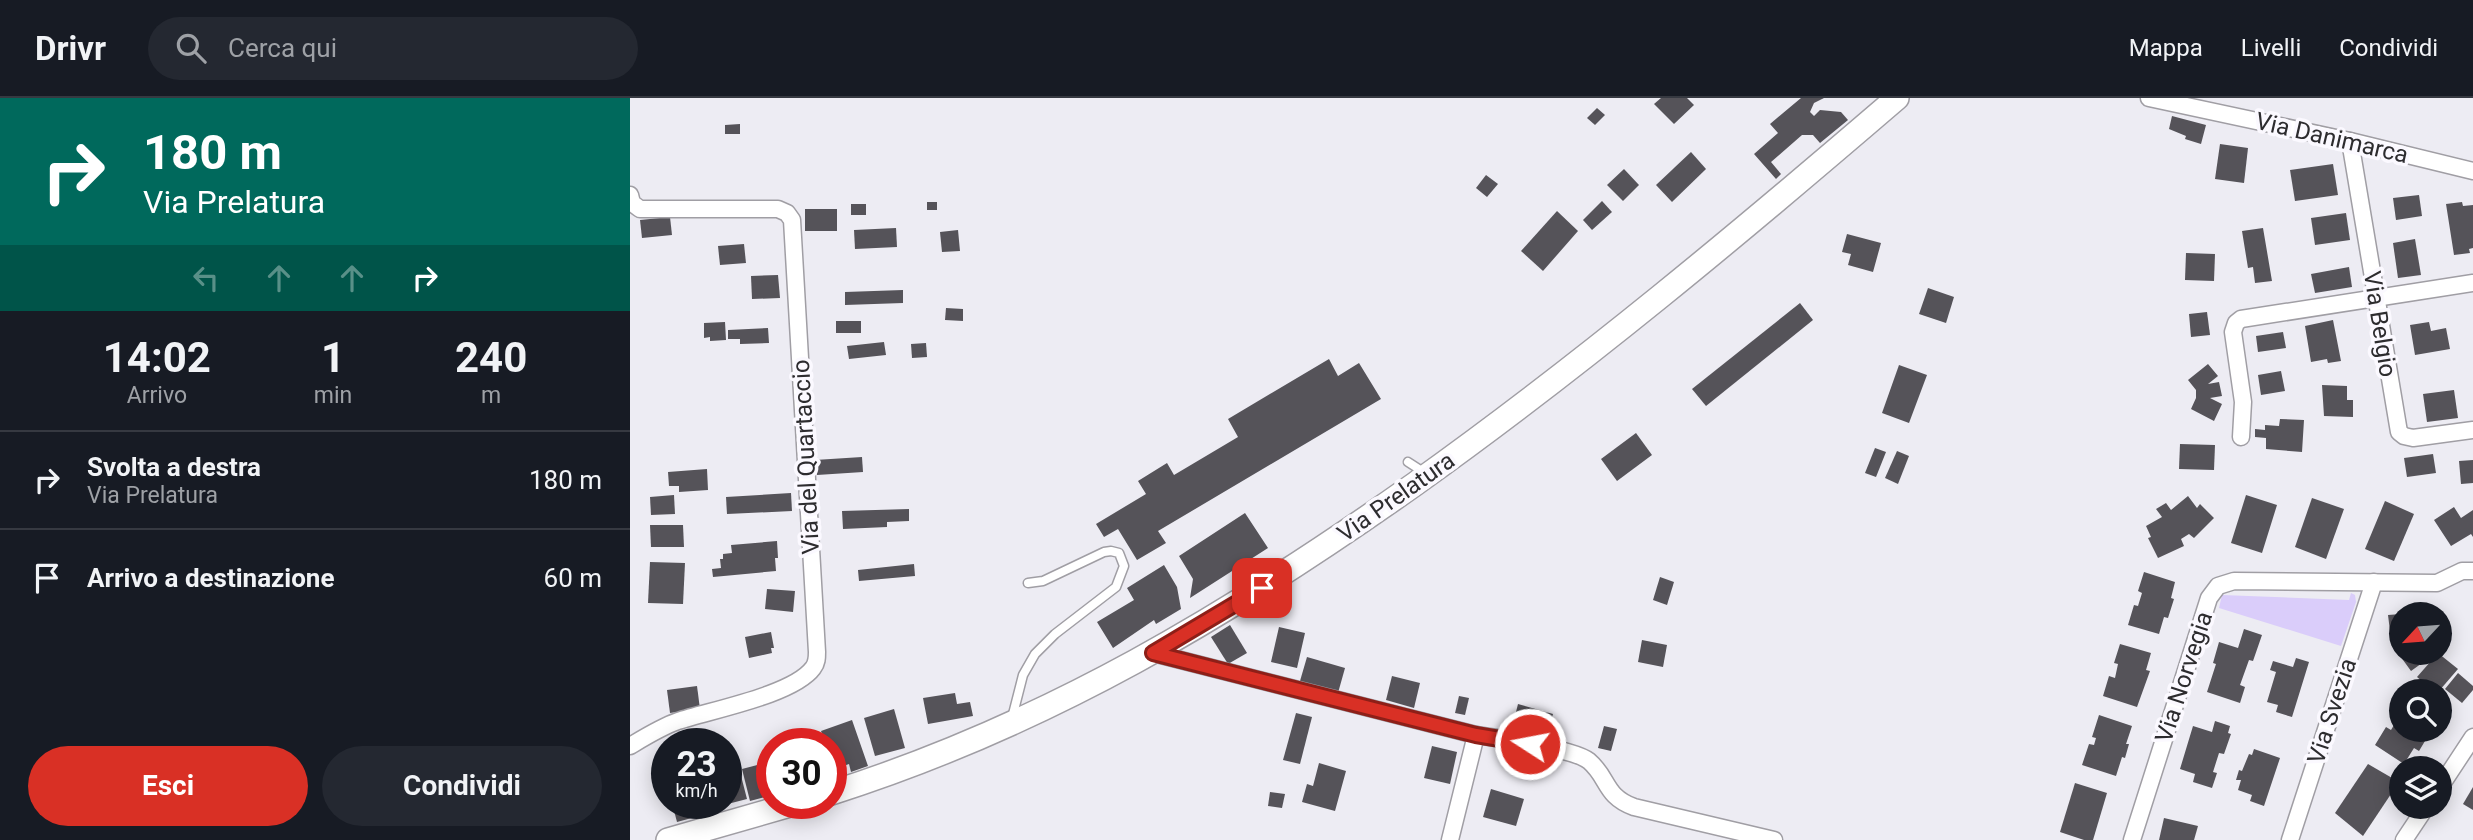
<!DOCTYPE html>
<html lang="it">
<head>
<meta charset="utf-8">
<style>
  :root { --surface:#171b24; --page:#242831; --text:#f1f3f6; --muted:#9ea1a6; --line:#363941; --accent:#d93025 }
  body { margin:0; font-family:Roboto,sans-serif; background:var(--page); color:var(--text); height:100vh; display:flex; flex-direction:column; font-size:26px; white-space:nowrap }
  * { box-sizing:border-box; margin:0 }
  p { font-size:23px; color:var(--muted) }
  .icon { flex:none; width:38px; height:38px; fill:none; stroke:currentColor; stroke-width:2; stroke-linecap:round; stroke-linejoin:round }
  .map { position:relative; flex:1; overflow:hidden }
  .drawer { display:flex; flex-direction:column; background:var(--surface); width:630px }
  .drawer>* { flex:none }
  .guide { background:#00695c; color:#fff; overflow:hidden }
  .needle { width:46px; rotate:244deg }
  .buttons { position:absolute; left:1759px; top:504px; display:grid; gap:14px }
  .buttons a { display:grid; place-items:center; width:63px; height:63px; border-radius:50%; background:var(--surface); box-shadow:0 4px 18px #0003; font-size:35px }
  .speed { position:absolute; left:21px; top:630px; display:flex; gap:14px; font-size:35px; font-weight:700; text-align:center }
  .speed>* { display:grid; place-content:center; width:91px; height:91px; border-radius:50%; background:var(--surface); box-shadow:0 4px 18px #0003; line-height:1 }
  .speed small { font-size:18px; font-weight:400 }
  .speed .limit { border:10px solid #d22; background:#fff; color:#111 }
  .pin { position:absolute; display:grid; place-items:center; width:60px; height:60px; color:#fff; margin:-30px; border-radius:14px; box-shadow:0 4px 10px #0006 }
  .me { position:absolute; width:77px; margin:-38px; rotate:281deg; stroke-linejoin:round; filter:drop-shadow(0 0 5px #0008) }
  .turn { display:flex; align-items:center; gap:24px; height:147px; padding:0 28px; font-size:32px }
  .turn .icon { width:91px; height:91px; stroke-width:2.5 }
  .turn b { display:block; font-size:49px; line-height:60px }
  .lanes { display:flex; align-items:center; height:66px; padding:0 28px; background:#0003; justify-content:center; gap:35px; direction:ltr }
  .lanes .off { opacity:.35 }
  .eta { display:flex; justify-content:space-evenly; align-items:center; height:119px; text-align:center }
  .eta b { font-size:42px; font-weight:700; line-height:49px }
  .button { display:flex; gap:14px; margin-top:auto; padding:14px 28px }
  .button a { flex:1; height:80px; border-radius:42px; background:var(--accent); color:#fff; font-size:28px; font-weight:700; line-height:80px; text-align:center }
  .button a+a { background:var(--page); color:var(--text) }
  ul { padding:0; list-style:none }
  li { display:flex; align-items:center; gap:21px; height:98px; padding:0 28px; border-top:2px solid var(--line) }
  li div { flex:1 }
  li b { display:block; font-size:26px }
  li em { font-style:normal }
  header { display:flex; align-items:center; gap:42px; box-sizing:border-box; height:98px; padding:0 35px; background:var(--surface); border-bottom:2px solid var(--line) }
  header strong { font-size:33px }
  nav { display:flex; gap:38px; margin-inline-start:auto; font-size:24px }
  .search { width:490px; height:63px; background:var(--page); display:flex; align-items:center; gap:18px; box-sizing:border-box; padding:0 24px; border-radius:38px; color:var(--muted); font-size:26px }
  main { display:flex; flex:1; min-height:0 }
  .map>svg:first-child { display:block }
</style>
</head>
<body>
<header>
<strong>Drivr</strong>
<div class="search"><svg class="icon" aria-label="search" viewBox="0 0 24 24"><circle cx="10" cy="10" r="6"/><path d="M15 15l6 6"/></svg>Cerca qui</div>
<nav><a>Mappa</a><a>Livelli</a><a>Condividi</a></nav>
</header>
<main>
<section class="drawer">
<div class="guide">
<div class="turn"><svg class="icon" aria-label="right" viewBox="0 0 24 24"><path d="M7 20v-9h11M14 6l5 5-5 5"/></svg><div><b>180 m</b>Via Prelatura</div></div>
<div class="lanes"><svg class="icon off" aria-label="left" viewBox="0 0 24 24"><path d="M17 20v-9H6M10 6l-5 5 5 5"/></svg><svg class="icon off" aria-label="ahead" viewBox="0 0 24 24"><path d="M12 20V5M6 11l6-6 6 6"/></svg><svg class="icon off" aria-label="ahead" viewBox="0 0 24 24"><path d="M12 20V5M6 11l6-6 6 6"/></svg><svg class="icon" aria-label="right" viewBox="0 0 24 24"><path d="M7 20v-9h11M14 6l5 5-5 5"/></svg></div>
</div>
<div class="eta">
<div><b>14:02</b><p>Arrivo</p></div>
<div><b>1</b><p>min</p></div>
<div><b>240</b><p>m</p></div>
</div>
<ul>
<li><svg class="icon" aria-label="right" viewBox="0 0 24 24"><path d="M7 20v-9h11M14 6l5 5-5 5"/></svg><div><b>Svolta a destra</b><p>Via Prelatura</p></div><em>180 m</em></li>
<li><svg class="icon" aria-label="arrive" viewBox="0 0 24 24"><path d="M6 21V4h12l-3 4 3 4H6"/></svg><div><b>Arrivo a destinazione</b></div><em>60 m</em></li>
</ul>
<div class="button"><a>Esci</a><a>Condividi</a></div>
</section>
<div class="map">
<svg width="1843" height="742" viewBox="0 0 1843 742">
  <rect width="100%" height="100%" fill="#edecf3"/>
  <path fill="#dacdfa" d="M1721 495 1725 497 1726 504 1711 548 1589 510 1592 497 1719 502Z"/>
  <g fill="#555359">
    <path d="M1031 0H1057L1064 7 1044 26 1024 6Z"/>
    <path d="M1171 0H1194L1184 5 1180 14 1184 18 1190 12 1211 14 1218 22 1190 45 1183 37H1172L1141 64 1151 76 1146 81 1124 56 1148 35 1140 26Z"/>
    <path d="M967 10 975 17 965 27 957 20Z"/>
    <path d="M1542 18 1576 27 1571 46 1555 41 1556 38 1539 31Z"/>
    <path d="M110 26V36H95V27Z"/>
    <path d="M1590 46 1618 50 1614 85 1585 81Z"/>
    <path d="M1061 54 1076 71 1042 104 1026 87Z"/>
    <path d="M1703 66 1708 97 1665 103 1660 72Z"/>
    <path d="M994 71 1009 87 993 103 977 87Z"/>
    <path d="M856 77 868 86 857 99 846 90Z"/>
    <path d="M1789 97 1792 118 1766 122 1763 100Z"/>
    <path d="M972 103 982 114 962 132 953 122Z"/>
    <rect x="297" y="104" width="10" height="8"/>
    <path d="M1832 104 1833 108 1843 107V150L1839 151 1840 155 1824 157 1816 106Z"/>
    <rect x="221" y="106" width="15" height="11"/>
    <rect x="175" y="111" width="32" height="22"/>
    <path d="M927 113 948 133 913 173 891 153Z"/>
    <path d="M1716 115 1720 142 1685 147 1681 120Z"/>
    <path d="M40 119 42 137 12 140 10 122Z"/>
    <path d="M266 130 267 149 225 151 224 132Z"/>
    <path d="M1633 130 1642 183 1625 185 1623 169 1618 170 1612 133Z"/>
    <path d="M328 132 330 153 312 154 310 134Z"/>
    <path d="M1217 136 1251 145 1243 174 1218 167 1221 156 1212 154Z"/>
    <path d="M1785 141 1791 177 1768 180 1763 145Z"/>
    <path d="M114 146 116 165 90 167 88 148Z"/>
    <path d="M1556 155 1585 156 1584 183 1555 182Z"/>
    <path d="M1719 169 1722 189 1685 195 1681 176Z"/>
    <path d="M148 177 150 200 122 201 121 178Z"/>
    <path d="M1298 190 1324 199 1316 225 1289 216Z"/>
    <path d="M273 192V205L215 207V194Z"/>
    <path d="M1170 205 1183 222 1076 308 1062 291Z"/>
    <path d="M316 210 333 211V223L315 222Z"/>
    <path d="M1577 214 1580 237 1561 239 1559 216Z"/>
    <path d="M1703 222 1711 263 1698 265 1697 261 1681 264 1675 228Z"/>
    <rect x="206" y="223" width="25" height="12"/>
    <path d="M95 224 96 242 80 243V239L74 240V225Z"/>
    <path d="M1799 224 1801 233 1816 230 1820 251 1785 257 1780 227Z"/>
    <path d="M138 230 139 245 110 246V241H98V232Z"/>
    <path d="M1653 234 1656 250 1628 254 1626 238Z"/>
    <path d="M254 244 256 257 219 261 217 248Z"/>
    <path d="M296 245 297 259 282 260 281 246Z"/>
    <path d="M699 261 708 278 729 265 751 301 528 433 536 445 507 462 488 431 474 439 466 426 516 396 508 383 537 365 544 377 608 339 598 321Z"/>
    <path d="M1578 266 1588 278 1578 286 1589 284 1592 298 1580 300 1592 306 1584 323 1561 311 1566 300V292L1558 282Z"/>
    <path d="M1269 267 1297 277 1279 325 1252 315Z"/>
    <path d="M1651 273 1655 293 1631 297 1628 277Z"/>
    <path d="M1692 287 1717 288V302H1723V319L1694 318Z"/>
    <path d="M1824 292 1828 320 1797 324 1793 296Z"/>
    <path d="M1650 321 1674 322 1672 354 1636 351V340L1625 339V331L1635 332V327L1649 328Z"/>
    <path d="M1006 335 1022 357 987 383 971 361Z"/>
    <path d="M1550 346 1585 347 1584 372 1549 371Z"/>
    <path d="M1245 350 1256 354 1246 379 1235 375Z"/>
    <path d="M1267 353 1279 358 1268 386 1255 380Z"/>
    <path d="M1803 356 1806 375 1777 379 1774 360Z"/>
    <path d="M232 359 233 374 187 377 185 362Z"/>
    <path d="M1843 362V385L1831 386 1829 363Z"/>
    <path d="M77 371 78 392 49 394V388H39L38 374Z"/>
    <path d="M161 395 162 413 97 416 96 399Z"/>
    <path d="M44 397 45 416 21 417 20 399Z"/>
    <path d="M1616 397 1647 407 1632 455 1601 445Z"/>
    <path d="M1558 398 1567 410 1570 406 1584 420 1564 440 1559 436 1551 441 1554 448 1528 460 1518 440 1521 439 1516 428 1532 419 1526 411 1536 405 1541 412Z"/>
    <path d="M1682 400 1714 411 1696 461 1665 449Z"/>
    <path d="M1755 403 1784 416 1764 463 1735 451Z"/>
    <path d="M1824 409 1831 420 1843 412V439L1841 436 1821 448 1804 422Z"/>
    <path d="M279 411V423L257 424V429L213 431 212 413Z"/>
    <path d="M615 415 638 450 560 500 563 481 549 458Z"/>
    <path d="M20 427H53L54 449H21Z"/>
    <path d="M147 443 148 460H145L146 473 83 479 82 471 91 470 90 461H93V456L102 455 101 447Z"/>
    <path d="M20 464 55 465 53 506 18 505Z"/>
    <path d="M284 466 285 478 229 483 228 472Z"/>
    <path d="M534 467 547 489 551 511 526 526 524 522 483 550 467 524 504 502 497 490Z"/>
    <path d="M1514 474 1545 484 1541 500 1544 501 1538 520 1534 519 1529 536 1498 527 1504 507 1508 508 1512 495 1508 493Z"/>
    <path d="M1030 479 1044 484 1037 507 1023 502Z"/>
    <path d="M137 491 165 493 163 514 135 511Z"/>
    <path d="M1771 516V539L1761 541 1758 517Z"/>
    <path d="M600 527 617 555 598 566 581 539Z"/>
    <path d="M649 529 675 535 667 570 641 564Z"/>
    <path d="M1614 531 1632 537 1623 563 1619 562 1610 587 1615 589 1610 605 1577 594 1586 566 1583 565 1589 544 1608 550Z"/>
    <path d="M141 534 144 550H141L142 555 119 560 115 539Z"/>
    <path d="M1012 542 1037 547 1033 569 1008 564Z"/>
    <path d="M1490 546 1521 555 1516 572 1520 573 1507 609 1473 598 1479 578 1485 580 1488 566 1484 565Z"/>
    <path d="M1771 553V555H1806L1781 573 1768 555Z"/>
    <path d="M1808 555 1828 571 1809 593H1804L1787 579Z"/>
    <path d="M677 559 715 570 708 595 670 583Z"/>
    <path d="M1666 560 1679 564 1662 619 1646 614 1648 607 1637 604 1646 574 1640 572 1643 563 1663 569Z"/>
    <path d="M1828 575 1843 588V592L1832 605 1815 591Z"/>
    <path d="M762 578 790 585 784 610 756 602Z"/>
    <path d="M67 588 70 611 40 615 37 592Z"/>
    <path d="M325 595 327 606 340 604 343 618 298 626 293 600Z"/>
    <path d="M829 598 839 600 835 617 825 615Z"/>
    <path d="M888 606 923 616 916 640 882 630Z"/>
    <path d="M1771 607V632L1801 633 1789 653 1784 650 1774 666 1745 647 1756 629 1761 632 1770 617 1766 615Z"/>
    <path d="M264 611 275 650 245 658 234 620Z"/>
    <path d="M666 615 682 619 670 666 653 662Z"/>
    <path d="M1469 617 1502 628 1496 646H1499L1495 660 1492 659 1486 678 1452 667 1459 646 1464 647 1466 640 1462 639Z"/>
    <path d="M222 622 238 668 221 674 219 666 205 671 201 661V646H196L191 633Z"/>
    <path d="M1585 623 1600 628 1598 635 1601 636 1594 656 1589 655 1583 674 1587 675 1582 690 1563 684 1565 676 1550 671 1563 628 1582 634Z"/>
    <path d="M974 628 987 631 981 653 968 650Z"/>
    <path d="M802 648 827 654 820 686 794 680Z"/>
    <path d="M1624 651 1650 660 1634 708 1620 703 1622 697 1608 692 1611 682H1606L1609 672 1612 673 1619 656 1622 657Z"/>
    <path d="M139 664 142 675V697L120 703 112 671Z"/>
    <path d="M689 665 716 673 705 713 672 704 677 686 683 688Z"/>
    <path d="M1738 666 1769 684 1733 738 1705 715Z"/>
    <path d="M109 670 117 701 82 710 80 705 96 706V673Z"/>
    <path d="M1445 685 1477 695 1463 742H1454L1430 734Z"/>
    <path d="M1843 689V712L1833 706Z"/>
    <path d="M861 691 894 701 886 728 853 719Z"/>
    <path d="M640 694 655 696 652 710 638 708Z"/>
    <path d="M42 705H77L80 715 47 724Z"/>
    <path d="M1534 720 1568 728 1564 742H1529Z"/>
  </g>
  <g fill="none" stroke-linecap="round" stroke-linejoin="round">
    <g stroke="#a09ea4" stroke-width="11">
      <g id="lane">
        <path d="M778 364 795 375"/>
        <path d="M382 620 393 577 405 556 425 536 486 489 494 468 489 455 481 453 474 454 413 483 398 485"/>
      </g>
    </g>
    <g stroke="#a09ea4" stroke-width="19">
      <g id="street">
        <path d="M1519 0 1720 43 1843 73"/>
        <path d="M1720 43 1769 334 1774 338 1783 340 1843 332"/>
        <path d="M0 97 2 105 10 111H148L157 115 162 122 187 554C187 560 187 565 183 570 163 597 81 612 48 623 31 629 15 639 0 648"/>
        <path d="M1611 339 1613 304 1603 234 1606 225 1611 221 1843 185"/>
        <path d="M523 555 846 637 820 742"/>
        <path d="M846 637C868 640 944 651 959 663 979 680 974 698 1004 709L1144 742"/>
        <path d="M1810 689 1843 639"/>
        <path d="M1502 742 1579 500 1588 488 1604 483 1807 485 1832 473H1843"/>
        <path d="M1660 742 1744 484"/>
        <path d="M1774 742 1796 709"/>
      </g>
    </g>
    <g stroke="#a09ea4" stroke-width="26">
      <g id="secondary">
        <path d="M201 695C418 626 601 516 785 386 953 266 1111 134 1267 0"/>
        <path d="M38 742 167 705"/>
      </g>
    </g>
    <use href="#lane" stroke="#fff" stroke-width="8"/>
    <use href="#street" stroke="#fff" stroke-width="16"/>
    <use href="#secondary" stroke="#fff" stroke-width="23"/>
  </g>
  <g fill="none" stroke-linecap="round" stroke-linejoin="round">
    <g stroke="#8d1f18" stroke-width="18">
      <path id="route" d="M632 490 523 555 846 637 900 646"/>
    </g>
    <use href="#route" stroke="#d93025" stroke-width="12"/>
  </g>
  <g text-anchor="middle" stroke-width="7" stroke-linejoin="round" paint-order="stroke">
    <g font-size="24" fill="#2d2c2f" stroke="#fbf9ff">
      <text transform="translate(1702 40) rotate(13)" y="8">Via Danimarca</text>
      <text transform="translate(1750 226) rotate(81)" y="8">Via Belgio</text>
      <text transform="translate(176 359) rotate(-93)" y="8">Via del Quartaccio</text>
      <text transform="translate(766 399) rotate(-35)" y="8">Via Prelatura</text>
      <text transform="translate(1554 579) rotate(-72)" y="8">Via Norvegia</text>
      <text transform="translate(1702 613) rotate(-72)" y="8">Via Svezia</text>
    </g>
  </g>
</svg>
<div class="buttons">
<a><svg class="needle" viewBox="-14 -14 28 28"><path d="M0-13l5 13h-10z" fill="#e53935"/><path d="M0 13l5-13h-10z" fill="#9ea1a6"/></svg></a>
<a><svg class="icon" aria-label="search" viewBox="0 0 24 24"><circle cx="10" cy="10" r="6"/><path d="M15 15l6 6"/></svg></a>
<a><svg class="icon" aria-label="layers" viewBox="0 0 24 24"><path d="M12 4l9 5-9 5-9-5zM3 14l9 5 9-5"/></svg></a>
</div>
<div class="speed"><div>23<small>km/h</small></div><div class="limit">30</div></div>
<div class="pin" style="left:632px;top:490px;background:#d93025"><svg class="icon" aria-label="arrive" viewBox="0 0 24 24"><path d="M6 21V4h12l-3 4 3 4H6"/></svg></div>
<svg class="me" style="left:900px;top:646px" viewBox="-20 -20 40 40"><circle r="17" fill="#d93025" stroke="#fff" stroke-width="3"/><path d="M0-11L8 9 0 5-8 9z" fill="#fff"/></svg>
</div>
</main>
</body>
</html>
